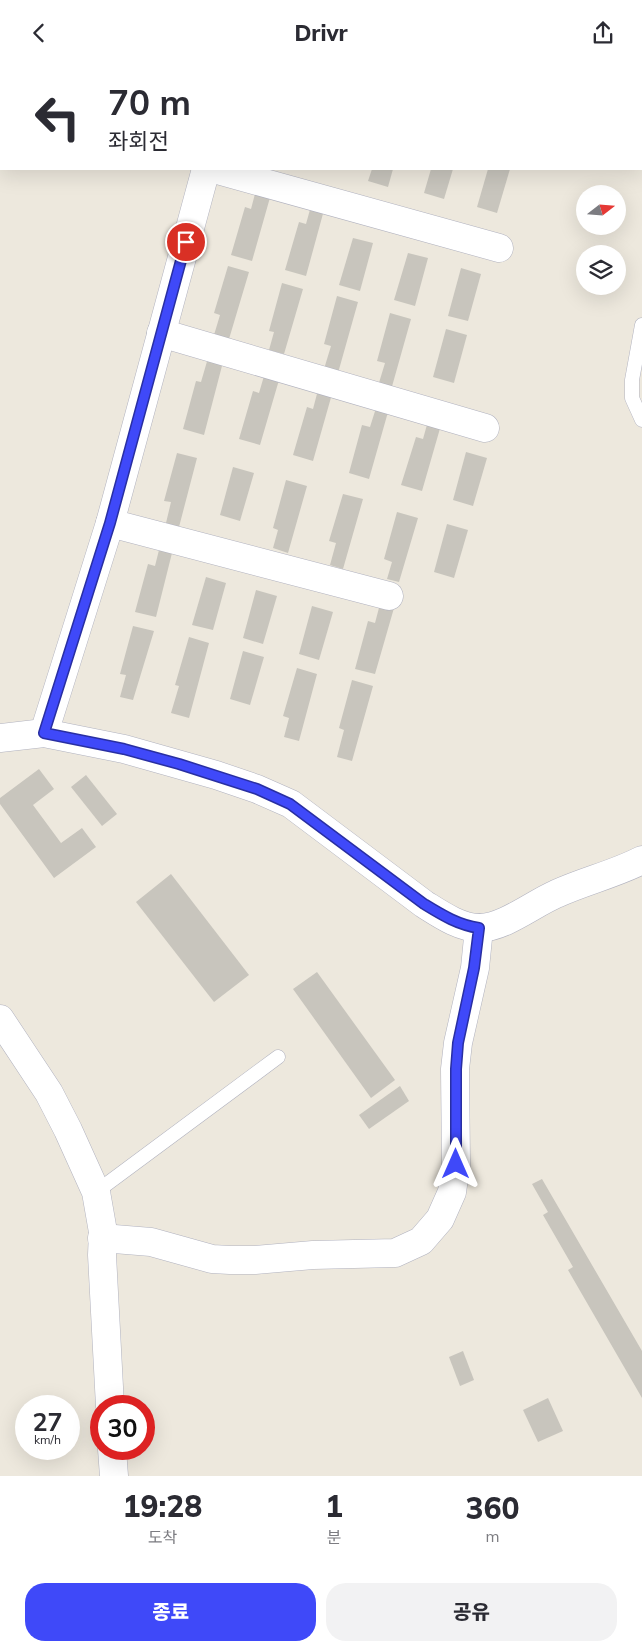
<!DOCTYPE html>
<html lang="ko">
<head>
<meta charset="utf-8">
<style>
  :root { --surface:#fff; --page:#f2f2f3; --text:#2b2b33; --muted:#7c7c81; --accent:#3f49f9 }
  body { margin:0; font-family:Mulish,"Noto Sans KR",sans-serif; background:var(--page); color:var(--text); height:100vh; display:flex; flex-direction:column; font-size:19px; white-space:nowrap }
  * { box-sizing:border-box; margin:0 }
  p { font-size:16px; color:var(--muted) }
  .icon { flex:none; width:28px; height:28px; fill:none; stroke:currentColor; stroke-width:2; stroke-linecap:round; stroke-linejoin:round }
  .map { position:relative; height:1411px; overflow:hidden }
  .sheet { display:flex; flex-direction:column; background:var(--surface); flex:1 }
  .sheet>* { flex:none }
  .banner { position:absolute; left:0px; top:0px; width:642px; height:105px; box-shadow:0 5px 20px #0002; background:#fff; color:var(--text); overflow:hidden }
  .needle { width:32px; rotate:73deg }
  .fabs { position:absolute; left:576px; top:120px; display:grid; gap:10px }
  .fabs a { display:grid; place-items:center; width:50px; height:50px; border-radius:50%; background:var(--surface); box-shadow:0 5px 20px #0002; font-size:25px }
  .speed { position:absolute; left:15px; top:1330px; display:flex; gap:10px; font-size:25px; font-weight:700; text-align:center }
  .speed>* { display:grid; place-content:center; width:65px; height:65px; border-radius:50%; background:var(--surface); box-shadow:0 5px 20px #0002; line-height:1 }
  .speed small { font-size:12px; font-weight:400 }
  .speed .limit { border:8px solid #d22; background:#fff; color:#111 }
  .pin { position:absolute; display:grid; place-items:center; width:42px; height:42px; color:#fff; margin:-21px; border:2px solid #fff; border-radius:50%; box-shadow:0 1px 5px #0007 }
  .me { position:absolute; width:55px; margin:-28px; rotate:0deg; stroke-linejoin:round; filter:drop-shadow(0 0 4px #0008) }
  .turn { display:flex; align-items:center; gap:18px; height:105px; padding:0 25px; font-size:22px }
  .turn .icon { width:65px; height:65px; stroke-width:2.5 }
  .turn b { display:block; font-size:35px; line-height:42px }
  .eta { display:flex; justify-content:space-evenly; align-items:center; height:85px; text-align:center }
  .eta b { font-size:30px; font-weight:800; line-height:35px }
  .primary-button { display:flex; gap:10px; margin-top:auto; padding:10px 25px }
  .primary-button a { flex:1; height:58px; border-radius:20px; background:var(--accent); color:#fff; font-size:20px; font-weight:800; line-height:58px; text-align:center }
  .primary-button a+a { background:var(--page); color:var(--text) }
  header { display:flex; justify-content:space-between; align-items:center; height:65px; padding:0 25px; background:var(--surface); font-size:22px; font-weight:800 }
  .map>svg:first-child { display:block }
</style>
</head>
<body>
<header><svg class="icon" aria-label="back" viewBox="0 0 24 24"><path d="M15 5l-7 7 7 7"/></svg>Drivr<svg class="icon" aria-label="share" viewBox="0 0 24 24"><path d="M12 15V3M7 8l5-5 5 5M5 13v7h14v-7"/></svg></header>
<div class="map">
<svg width="642" height="1411" viewBox="0 0 642 1411">
  <rect width="100%" height="100%" fill="#ede8dd"/>
  <g fill="#c8c5bd">
    <path d="M372 104H393L388 122 368 116Z"/>
    <path d="M431 104H453L444 134 424 128Z"/>
    <path d="M488 104H510L497 148 477 142Z"/>
    <path d="M256 125 271 129 252 196 231 190 245 142 251 144Z"/>
    <path d="M311 141 324 145 306 211 285 205 299 157 306 159Z"/>
    <path d="M353 173 373 178 360 226 339 220Z"/>
    <path d="M408 188 428 193 415 241 394 235Z"/>
    <path d="M228 201 249 207 229 274 214 270 220 250 214 248Z"/>
    <path d="M461 203 481 209 468 256 448 251Z"/>
    <path d="M282 218 303 224 284 289 269 285 274 267 269 266Z"/>
    <path d="M337 231 358 237 338 308 324 304 331 281 324 279Z"/>
    <path d="M390 248 411 254 391 325 378 321 385 298 377 296Z"/>
    <path d="M446 264 467 270 454 318 433 312Z"/>
    <path d="M208 293 223 297 204 370 183 364 196 316 201 317Z"/>
    <path d="M264 311 279 315 260 380 239 374 253 326 259 328Z"/>
    <path d="M318 325 332 329 313 396 293 390 307 342 313 344Z"/>
    <path d="M376 343 388 347 369 414 349 408 362 360 370 362Z"/>
    <path d="M428 356 441 360 422 426 401 420 416 372 423 374Z"/>
    <path d="M466 387 487 393 473 441 453 435Z"/>
    <path d="M177 388 197 393 179 462 166 458 171 437 164 436Z"/>
    <path d="M233 402 254 408 240 456 220 450Z"/>
    <path d="M286 415 307 421 288 488 273 483 278 465 273 463Z"/>
    <path d="M343 429 363 434 343 504 330 500 336 478 329 476Z"/>
    <path d="M397 447 418 453 399 517 387 514 392 497 384 494Z"/>
    <path d="M447 459 468 465 454 513 434 507Z"/>
    <path d="M160 481 173 484 156 552 135 547 148 499 155 501Z"/>
    <path d="M206 512 226 518 213 565 192 560Z"/>
    <path d="M256 525 277 531 263 579 243 573Z"/>
    <path d="M380 539 394 543 375 609 355 604 368 556 375 558Z"/>
    <path d="M312 541 333 547 319 595 299 589Z"/>
    <path d="M133 561 154 566 133 635 120 632 126 610 120 609Z"/>
    <path d="M189 572 209 578 189 653 171 648 179 621 175 620Z"/>
    <path d="M243 586 264 592 250 640 230 634Z"/>
    <path d="M297 603 317 609 299 676 284 672 289 653 283 651Z"/>
    <path d="M352 615 373 621 352 696 337 692 344 665 339 663Z"/>
    <path d="M39 704 54 724 33 740 61 778 82 763 96 782 54 813 0 739V733Z"/>
    <path d="M86 710 117 749 102 761 71 722Z"/>
    <path d="M171 809 249 910 214 937 136 837Z"/>
    <path d="M317 907 395 1015 371 1033 293 924Z"/>
    <path d="M400 1021 409 1036 369 1064 359 1050Z"/>
    <path d="M542 1114 642 1286V1333L568 1205 573 1202 543 1150 548 1147 532 1119Z"/>
    <path d="M463 1286 474 1315 460 1321 449 1292Z"/>
    <path d="M548 1333 563 1366 538 1377 523 1345Z"/>
  </g>
  <g fill="none" stroke-linecap="round" stroke-linejoin="round">
    <g stroke="#b1b2bf" stroke-width="15">
      <g id="lane">
        <path d="M642 260 632 315V333L642 355"/>
        <path d="M96 1127 278 992"/>
      </g>
    </g>
    <g stroke="#b1b2bf" stroke-width="29">
      <g id="street">
        <path d="M204 0 207 1"/>
        <path d="M500 0 504 1"/>
        <path d="M230 1 231 0"/>
        <path d="M214 104 499 183"/>
        <path d="M161 268 485 363"/>
        <path d="M110 458 389 531"/>
        <path d="M44 668 110 458 206 104"/>
        <path d="M0 673 44 668 124 684 216 710 257 724 291 739 424 839C440 849 460 863 480 863 505 862 533 839 556 829 584 816 615 809 642 795"/>
        <path d="M0 954 49 1028 68 1065 96 1127 103 1167 102 1190 110 1341"/>
        <path d="M102 1173 151 1177 212 1194 230 1195H255L313 1190 395 1188 421 1176 440 1154 452 1127 456 1099 455 1004 458 978 475 903 479 863"/>
        <path d="M112 1384 114 1411"/>
      </g>
    </g>
    <use href="#lane" stroke="#fff" stroke-width="14"/>
    <use href="#street" stroke="#fff" stroke-width="28"/>
  </g>
  <g fill="none" stroke-linecap="round" stroke-linejoin="round">
    <g stroke="#292fa2" stroke-width="12">
      <path id="route" d="M186 177 110 458 44 668 124 684 179 699 257 724 290 739 424 839C442 850 458 860 479 863L474 903 458 978 456 1004V1099"/>
    </g>
    <use href="#route" stroke="#3f49f9" stroke-width="9"/>
  </g>
</svg>
<div class="fabs">
<a><svg class="needle" viewBox="-14 -14 28 28"><path d="M0-13l5 13h-10z" fill="#e53935"/><path d="M0 13l5-13h-10z" fill="#7c7c81"/></svg></a>
<a><svg class="icon" aria-label="layers" viewBox="0 0 24 24"><path d="M12 4l9 5-9 5-9-5zM3 14l9 5 9-5"/></svg></a>
</div>
<div class="speed"><div>27<small>km/h</small></div><div class="limit">30</div></div>
<div class="pin" style="left:186px;top:177px;background:#d93025"><svg class="icon" aria-label="arrive" viewBox="0 0 24 24"><path d="M6 21V4h12l-3 4 3 4H6"/></svg></div>
<svg class="me" style="left:456px;top:1099px" viewBox="-20 -20 40 40"><path d="M0-17L14 15 0 8-14 15z" fill="#3f49f9" stroke="#fff" stroke-width="4"/></svg>
<div class="banner">
<div class="turn"><svg class="icon" aria-label="left" viewBox="0 0 24 24"><path d="M17 20v-9H6M10 6l-5 5 5 5"/></svg><div><b>70 m</b>좌회전</div></div>
</div>
</div>
<section class="sheet">
<div class="eta">
<div><b>19:28</b><p>도착</p></div>
<div><b>1</b><p>분</p></div>
<div><b>360</b><p>m</p></div>
</div>
<div class="primary-button"><a>종료</a><a>공유</a></div>
</section>
</body>
</html>
